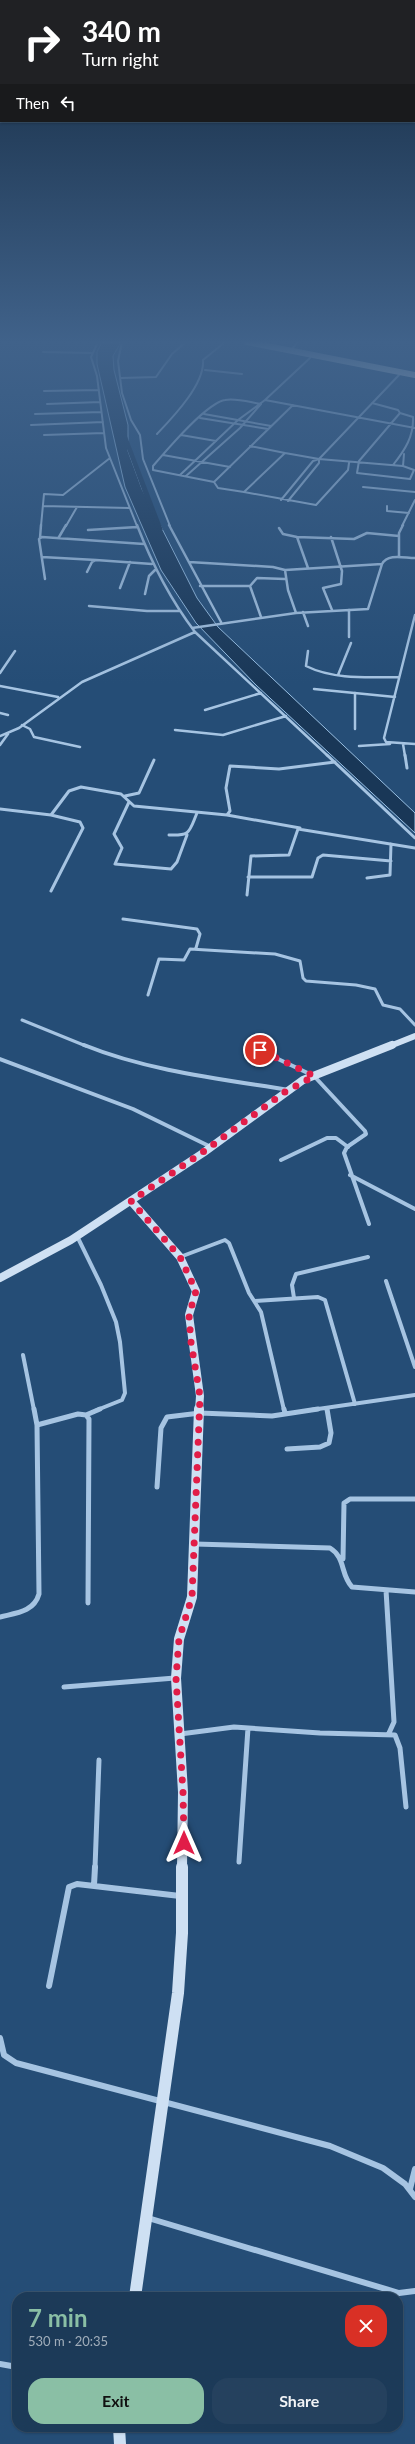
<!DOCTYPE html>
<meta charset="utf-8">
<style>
body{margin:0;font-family:Lato,sans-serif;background:#25415e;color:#f1f3f6;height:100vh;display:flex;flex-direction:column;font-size:15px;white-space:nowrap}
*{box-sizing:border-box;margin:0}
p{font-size:13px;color:#a0adba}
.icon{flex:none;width:22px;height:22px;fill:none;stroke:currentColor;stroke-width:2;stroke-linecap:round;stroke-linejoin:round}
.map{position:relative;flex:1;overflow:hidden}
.drawer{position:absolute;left:12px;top:2292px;width:391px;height:140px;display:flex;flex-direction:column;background:#1c3a58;border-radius:16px;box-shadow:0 1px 3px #0004,0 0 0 1px #3a546e}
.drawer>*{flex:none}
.guide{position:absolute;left:0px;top:0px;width:415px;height:122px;box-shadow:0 1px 3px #0004,0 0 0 1px #3a546e;background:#202124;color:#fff;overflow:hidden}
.pin{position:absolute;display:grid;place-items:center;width:34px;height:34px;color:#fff;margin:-17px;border:2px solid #fff;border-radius:50%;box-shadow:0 1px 4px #0007}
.me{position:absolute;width:44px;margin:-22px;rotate:0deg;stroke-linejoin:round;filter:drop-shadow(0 0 3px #0008)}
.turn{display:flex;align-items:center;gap:14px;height:84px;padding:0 16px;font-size:18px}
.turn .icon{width:52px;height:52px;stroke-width:2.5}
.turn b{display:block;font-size:28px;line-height:34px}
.then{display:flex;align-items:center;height:38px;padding:0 16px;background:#0003;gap:8px;font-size:15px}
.round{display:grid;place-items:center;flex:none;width:42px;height:42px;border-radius:16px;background:#25415e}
.head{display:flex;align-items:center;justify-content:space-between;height:68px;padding:0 16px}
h1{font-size:24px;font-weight:700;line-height:30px;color:#8abfa5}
.cta{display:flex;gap:8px;margin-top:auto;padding:8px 16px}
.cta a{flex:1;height:46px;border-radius:16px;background:#8abfa5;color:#111;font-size:16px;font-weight:700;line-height:46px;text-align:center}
.cta a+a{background:#25415e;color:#f1f3f6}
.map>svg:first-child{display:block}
</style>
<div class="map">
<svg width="415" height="2444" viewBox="0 0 415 2444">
<rect width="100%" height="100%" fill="#254d76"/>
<!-- water -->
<path fill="#193757" stroke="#9ac0e3" d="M102 342H121L113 356 114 370 128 425V451L142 489 197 598 218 627 415 813V833L256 685 196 623 161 570 125 487 97 364V352Z"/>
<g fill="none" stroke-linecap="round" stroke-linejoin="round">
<!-- canal -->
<path fill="#193757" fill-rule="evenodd" d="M120 430 125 431 163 530 156 528Z"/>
<!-- street-far5 -->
<path stroke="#a6c4e2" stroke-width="2" d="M98 342 91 357 97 376 106 448 137 526
M122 342 118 361 122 393 131 420 140 435 143 459 170 526
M291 350 298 342
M43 352 92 353
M205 370 242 374
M121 378 156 377 172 354 186 342
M44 391 99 390
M265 400 415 428
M372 403 398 410 400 413 413 417C414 436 405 450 393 465
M47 404 100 402
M261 404C249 402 236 398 225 400 206 403 166 451 153 466V470L214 482 218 488 244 492 285 453 319 459 399 375
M400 413 359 461 357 473 410 479 414 470 403 466 404 454
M35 414 101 412
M204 414 271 426
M200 418 268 429
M31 425 103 422
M157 434C173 417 205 384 203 360L225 342
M44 435 104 433
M181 435 216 441
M250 446 285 453
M163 455 230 467
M180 475 238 420 265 400 310 358
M186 476 240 428 261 404
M214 482 293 405
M363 487 415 492
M244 492 316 505 348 470 349 463
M281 500 313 461 319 459 403 466
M288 501 319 463V459
M43 506 129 508
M387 506V511L409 513
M41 526 44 494 63 495 110 458
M66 526 77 507
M402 526 415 500"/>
<!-- street-far4 -->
<path stroke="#a6c4e2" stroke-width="2.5" d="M137 525C152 564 170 599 195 632L328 756
M169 525 221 622
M279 528 283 534 297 537
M88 530 137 527
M59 537 66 525
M331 537 342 571 341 584 323 588 332 610
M40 538 41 525
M42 557 96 560
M399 557V533L403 525
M189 562 273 567 285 570
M308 568 297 537 354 539 367 533 399 536
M87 572 92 562 96 560 152 564
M45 579 39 539 42 537 144 544
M200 586H250L257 578 285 579
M250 586 261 617
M120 588 130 562
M145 594 149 576 155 570
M89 606 147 611H179
M349 610V637
M303 612 308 626
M296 613 288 590 285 570 382 564C388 553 404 558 415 558
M415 615 384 738 386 742 415 744
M192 628 296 613 368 609 382 564
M308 651 306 666C334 680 369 677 399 677
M0 673 15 651
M338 675 351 643
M0 686 58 697
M314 689 395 697
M355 693V729
M205 710 261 693
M0 713 8 715
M22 725 30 729 34 737 80 747
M175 730 223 735 286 716
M0 736 19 728 82 682 195 632
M403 744 405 756
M0 745 8 734
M359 746 390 744"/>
<!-- street-far3 -->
<path stroke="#a6c4e2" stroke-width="3" d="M327 755 415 838
M405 755 407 768
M125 796 139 793 154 760
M129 802 114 834 122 848 115 864 171 869 177 862 187 835
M0 809 51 815 69 791 81 787 121 794 134 806 227 815 230 811 226 788 230 766 279 769 335 762
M51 815 80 822 83 828 51 891
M227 815 300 828
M169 835C191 836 189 832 197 813
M248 877H312L318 858 323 855 391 861
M367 878 390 875 391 844
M247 895 251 856 289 855 298 829 415 848
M123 919 197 929 200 934 196 948
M148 995 159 959 184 960 190 949 275 954 300 961 303 978 306 981 356 985 375 989 383 1005 400 1009 415 1025
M22 1020 86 1046"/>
<!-- street-far2 -->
<path stroke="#a6c4e2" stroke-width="4" d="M84 1045C148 1071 221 1079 289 1090
M259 1050 314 1076 365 1131 366 1134 347 1147 344 1153 369 1224
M0 1059 133 1109 211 1147
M281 1160 327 1138H336L348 1147
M350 1175 415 1209
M77 1236 101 1285 116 1322 120 1342 125 1393 122 1400 97 1410
M180 1257 225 1240 229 1243 249 1293 261 1312 284 1410
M386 1281 415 1367
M294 1298 292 1285 296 1274 368 1257
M255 1301 318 1297 325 1300 355 1404
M23 1355 34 1410
M327 1408V1410
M311 1410 415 1395"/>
<!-- street-far1 -->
<path stroke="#a6c4e2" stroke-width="5" d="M284 1409 285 1413
M86 1415 100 1409
M37 1425 78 1414 86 1415 89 1419 88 1603
M287 1449 320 1447 329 1443 331 1433 327 1409
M157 1487 161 1428 167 1417 200 1413 272 1416 318 1409
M195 1544 330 1548C346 1558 340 1574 352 1587L415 1592
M343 1559 344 1503 350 1499H415
M386 1590 394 1722 389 1733
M0 1617C16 1613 34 1612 39 1594L37 1425 34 1409
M64 1687 175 1678
M180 1734 234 1727 320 1733 395 1735 400 1748 406 1807
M239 1862 248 1728
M95 1868 99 1760"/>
<!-- street -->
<path stroke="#a6c4e2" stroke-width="6" d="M94 1885 95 1867
M49 1986 69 1887 77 1884 180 1896
M0 2038 4 2055 16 2063 330 2146 383 2168 405 2184 415 2197
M410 2189 415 2169
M148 2218 399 2293 415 2291
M0 2364 17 2367"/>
<!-- secondary-far3 -->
<path stroke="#cee0f3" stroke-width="6" d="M390 1046 415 1036"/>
<!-- secondary-far2 -->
<path stroke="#cee0f3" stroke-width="8" d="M131 1201 180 1257 196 1291 189 1315 200 1396 199 1410
M0 1278 71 1240 203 1153 303 1080 392 1045"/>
<!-- secondary-far1 -->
<path stroke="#cee0f3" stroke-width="10" d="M182 1868 183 1792 176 1678 179 1639 192 1597 199 1409"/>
<!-- secondary -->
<path stroke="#cee0f3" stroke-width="12" d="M135 2297 178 1993 182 1933V1867
M119 2427 120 2444"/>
<!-- highway -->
<path stroke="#fff" stroke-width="6" d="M247 342 415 375"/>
</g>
<!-- sky -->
<linearGradient id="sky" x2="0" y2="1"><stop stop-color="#142a41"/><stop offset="0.5" stop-color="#40628a"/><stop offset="1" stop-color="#40628a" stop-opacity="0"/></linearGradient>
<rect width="415" height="684" fill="url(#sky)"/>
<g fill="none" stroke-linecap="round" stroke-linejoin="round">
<!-- route -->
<path stroke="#e11d48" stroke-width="7" stroke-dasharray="0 12.6" d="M184 1843 183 1792 176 1678 179 1639 192 1597 200 1396 191 1342 189 1315 196 1291 180 1257 131 1201 203 1152 285 1092 314 1076 260 1050"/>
</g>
</svg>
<div class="pin" style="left:260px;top:1050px;background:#d93025"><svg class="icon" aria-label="arrive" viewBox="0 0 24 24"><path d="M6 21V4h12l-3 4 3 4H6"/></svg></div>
<svg class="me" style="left:184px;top:1843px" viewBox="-20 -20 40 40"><path d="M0-17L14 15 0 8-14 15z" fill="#e11d48" stroke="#fff" stroke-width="4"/></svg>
<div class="guide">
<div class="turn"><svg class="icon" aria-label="right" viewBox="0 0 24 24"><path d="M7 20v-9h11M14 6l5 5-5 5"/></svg><div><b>340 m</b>Turn right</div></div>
<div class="then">Then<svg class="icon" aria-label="left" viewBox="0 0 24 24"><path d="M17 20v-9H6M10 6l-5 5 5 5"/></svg></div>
</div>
<section class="drawer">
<div class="head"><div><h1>7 min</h1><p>530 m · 20:35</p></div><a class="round" style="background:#d93025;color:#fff"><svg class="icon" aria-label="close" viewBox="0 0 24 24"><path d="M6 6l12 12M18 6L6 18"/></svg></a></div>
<div class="cta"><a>Exit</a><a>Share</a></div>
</section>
</div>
